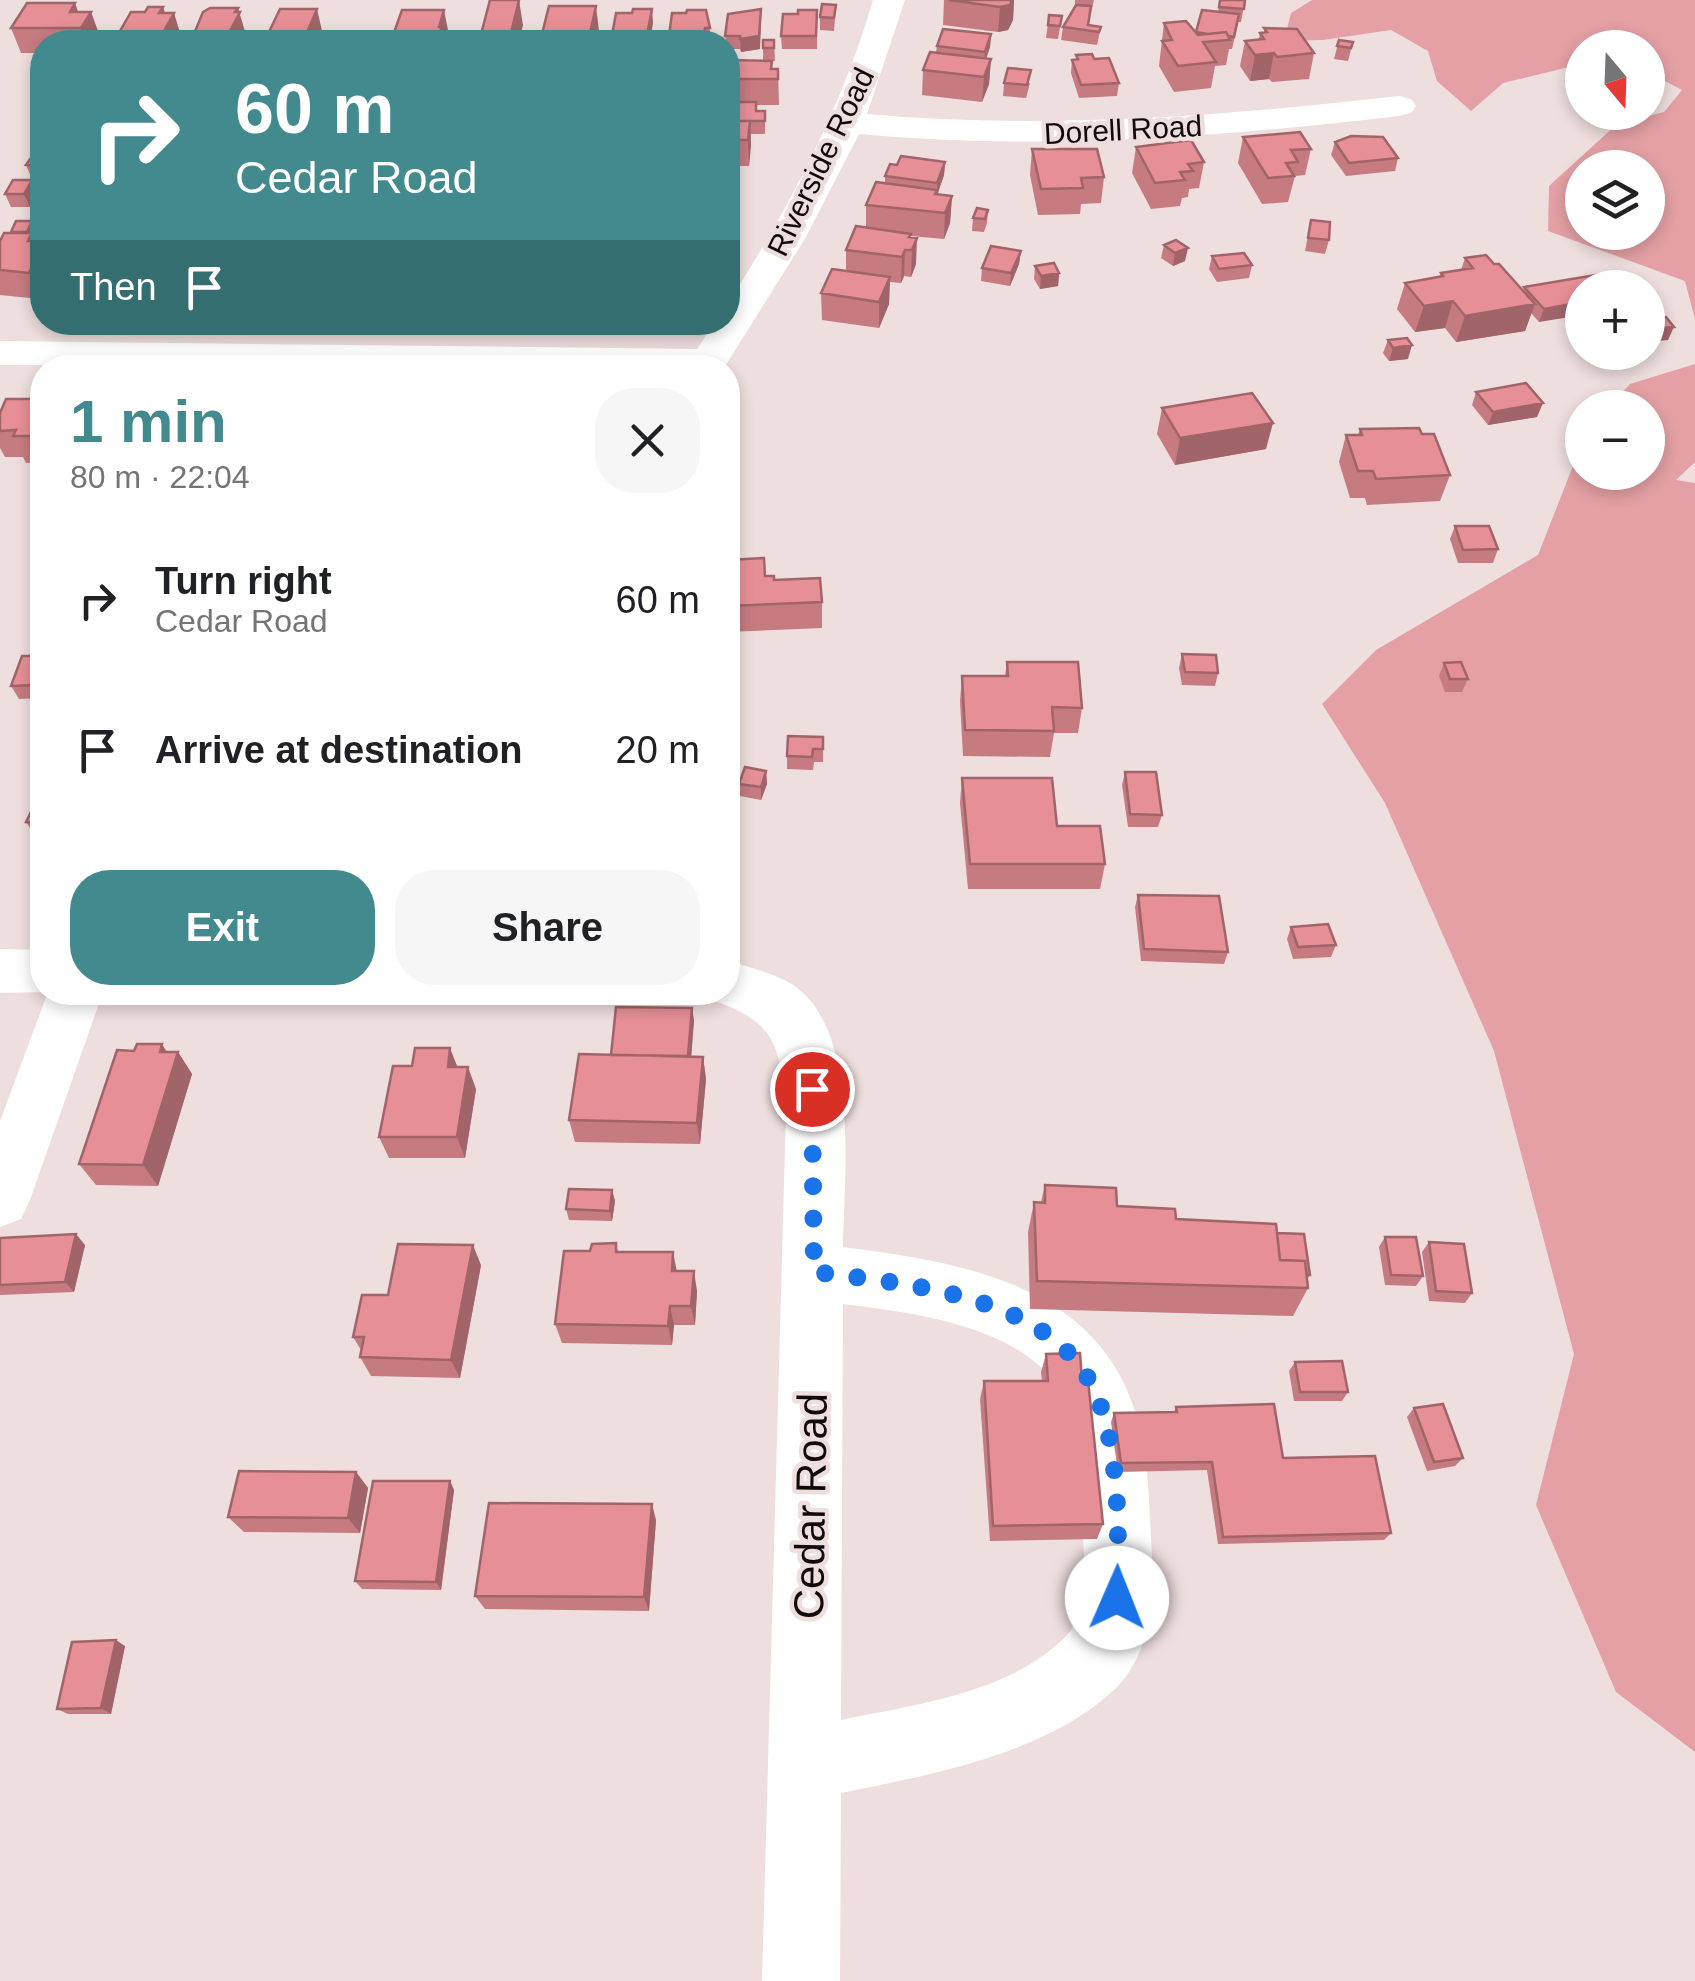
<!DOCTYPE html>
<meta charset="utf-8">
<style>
body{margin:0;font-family:Helvetica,sans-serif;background:#f6f6f6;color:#202124;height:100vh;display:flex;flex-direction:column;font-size:38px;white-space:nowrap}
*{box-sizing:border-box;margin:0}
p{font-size:32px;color:#757577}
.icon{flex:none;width:55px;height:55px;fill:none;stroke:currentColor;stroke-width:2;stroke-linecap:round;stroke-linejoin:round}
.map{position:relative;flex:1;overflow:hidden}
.side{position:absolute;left:30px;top:355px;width:710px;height:650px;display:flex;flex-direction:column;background:#fff;border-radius:40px;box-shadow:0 5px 15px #0003}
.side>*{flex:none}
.banner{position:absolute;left:30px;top:30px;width:710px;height:305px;border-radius:40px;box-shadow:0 5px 15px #0003;background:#428a8e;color:#fff;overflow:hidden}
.needle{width:65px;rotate:161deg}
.buttons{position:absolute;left:1565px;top:30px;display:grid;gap:20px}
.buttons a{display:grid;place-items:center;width:100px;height:100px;border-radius:50%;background:#fff;box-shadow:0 5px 15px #0003;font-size:50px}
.pin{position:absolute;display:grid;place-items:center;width:85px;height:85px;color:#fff;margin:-42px;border:5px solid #fff;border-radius:50%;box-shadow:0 2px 10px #0007}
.me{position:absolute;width:110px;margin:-55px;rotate:1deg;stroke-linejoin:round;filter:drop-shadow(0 0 8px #0008)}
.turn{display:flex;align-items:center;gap:35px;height:210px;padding:0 40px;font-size:45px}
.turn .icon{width:130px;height:130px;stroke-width:2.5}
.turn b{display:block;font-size:70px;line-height:85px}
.then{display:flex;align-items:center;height:95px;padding:0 40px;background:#0003;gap:20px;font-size:38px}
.round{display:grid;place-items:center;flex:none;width:105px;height:105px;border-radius:40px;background:#f6f6f6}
.head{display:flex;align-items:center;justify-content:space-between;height:170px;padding:0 40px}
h1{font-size:60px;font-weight:700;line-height:75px;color:#428a8e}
.button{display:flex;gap:20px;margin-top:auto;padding:20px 40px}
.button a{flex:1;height:115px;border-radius:40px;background:#428a8e;color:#fff;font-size:40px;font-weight:700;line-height:115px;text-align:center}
.button a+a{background:#f6f6f6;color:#202124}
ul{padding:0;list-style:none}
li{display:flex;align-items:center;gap:30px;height:150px;padding:0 40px}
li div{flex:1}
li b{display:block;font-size:38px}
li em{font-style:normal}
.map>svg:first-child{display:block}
</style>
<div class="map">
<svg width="1695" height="1981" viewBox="0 0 1695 1981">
<rect width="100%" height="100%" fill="#eedede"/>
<!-- green -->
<path fill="#e4a0a4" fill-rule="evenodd" d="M1312 0H1695V319L1685 281 1548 231 1549 186 1617 124 1664 112 1682 90 1648 72V48H1582V68L1569 67 1503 83 1471 111 1437 81 1428 51 1391 30 1323 40 1284 41 1291 13ZM1582 168H1648V232H1582Z
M1695 364V462L1676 480 1695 483V1752L1616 1692 1536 1505 1574 1354 1494 1051 1385 803 1322 704 1376 650 1538 555 1582 443V472H1648V408L1609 407 1630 384Z"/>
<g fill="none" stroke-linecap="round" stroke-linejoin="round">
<!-- minor -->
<path fill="#fff" fill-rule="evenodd" d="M873 0H905L867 114C1045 130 1222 116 1399 96L1411 99 1416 106 1411 113 1399 116C1219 137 1040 151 859 134L806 237 724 368 0 365V341L697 349 715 322H728V303C790 207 841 109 873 0Z
M0 949 42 950V992H47L0 993Z
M728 961C749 967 774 973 793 985 861 1030 844 1176 843 1247 963 1262 1100 1285 1137 1418 1148 1457 1149 1498 1151 1538 1154 1589 1155 1650 1115 1689 1047 1754 929 1775 841 1793L840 1981H762L786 1111C779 1043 777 1022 709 999L705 992H728ZM843 1304C916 1313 1037 1327 1069 1407 1084 1446 1082 1493 1083 1535 1084 1568 1092 1611 1066 1636 1009 1694 917 1704 841 1720Z
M48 992H103L30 1200 21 1219 0 1227V1121Z"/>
</g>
<!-- wall -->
<path fill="#c67b81" d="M944 0H1014L1013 20 1008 30 998 32 943 25Z
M1075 0H1094L1088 25 1101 27 1097 45 1061 40 1063 27 1075 7Z
M1220 0H1245L1241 22H1238L1232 49H1229L1226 65 1215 66 1211 88 1174 92 1159 66 1164 23 1196 33 1218 12Z
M836 5 834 31 820 30V17Z
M163 7 165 13 182 39 180 42H118L116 38 145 12Z
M761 9 760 49 741 52 740 49H728L725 36Z
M817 10V49H782L781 36 798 14Z
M78 12H91L100 37 97 42H42V53H21L11 28Z
M632 13 653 22 650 42H613L612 35Z
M1049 15 1062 16 1058 39 1046 38Z
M710 28V40L706 41V42H670L669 36Z
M1264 28 1314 53 1309 79 1272 82 1269 79 1250 81 1240 66 1245 41 1259 39 1260 33H1264Z
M599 31 596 42H542L541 38Z
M991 34 990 47 986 58 991 59 989 84 982 102 922 95 923 70 936 52 937 46Z
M763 40H774L775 61H770L772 69H778L779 105H756V111H765V134H751L749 166H728V60L763 61Z
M1339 40 1353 42 1348 61 1334 59Z
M1076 55 1094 59 1119 83 1117 96 1079 98 1071 73 1072 60H1076Z
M1004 83H1030L1026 98 1003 96Z
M1243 137 1311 149 1305 175 1295 176 1288 202 1262 204 1238 163Z
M1335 142 1398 158 1395 171 1346 176 1331 155Z
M1136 147 1204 162 1199 188 1189 189 1188 197 1182 198 1180 206 1151 209 1132 173Z
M1032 149 1104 177 1101 203 1081 204 1080 214 1038 215 1030 175Z
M42 160V179H32L26 165Z
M945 162 944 175 937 194 952 196 950 223 944 239 911 236 916 264 911 277 904 276 901 283 890 282 889 304 879 328 822 320 821 293 846 271V250L866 228V205L885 184V176L897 165Z
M37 193 30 207H11L5 194Z
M988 210 987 223 984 232 972 231 973 218Z
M1311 220 1329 240 1325 254 1305 251Z
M32 221 38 234 35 240 40 299 0 295V241Z
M1164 245 1185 261 1173 266 1161 258Z
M1021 251 1019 264 1010 286 981 281 982 268Z
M1212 256 1252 265 1249 278 1217 282 1209 269Z
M1465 258 1494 264 1523 291 1524 287 1601 274 1539 322 1531 313 1525 331 1456 342 1445 328 1415 332 1397 309 1405 283 1440 276 1441 273 1461 270Z
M1035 266 1059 273 1058 286 1040 289 1034 279Z
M1388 340 1408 359 1389 361 1383 353Z
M1476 392 1537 417 1488 425 1472 405Z
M42 399V462L26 463 23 457H5L0 448V413Z
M1162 408 1266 449 1175 465 1157 434Z
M1360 429 1422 434 1450 475 1440 501 1367 505 1365 498H1350L1339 462 1346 435H1358Z
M1455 526 1498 549 1493 563H1458L1450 539Z
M728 560 822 602V628L728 632Z
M1182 654 1218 673 1215 686 1182 685 1179 668Z
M42 656V698L19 699 11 686Z
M1007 662 1082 708 1078 733H1054L1050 757 963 756 960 701 962 676H1005Z
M1444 663 1468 679 1462 692H1445L1439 676Z
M823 737V762H814L813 770 787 769V756Z
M766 771 767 784 761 800 740 796 739 784Z
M1125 772 1162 815 1158 827H1128L1122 785Z
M962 778 1057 826 1105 864 1100 889H968L960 803Z
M42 793V835L34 834 26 822Z
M1138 895 1228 952 1224 964 1141 961 1135 907Z
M1291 927 1336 945 1331 957 1293 959 1287 939Z
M694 1020 691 1056 703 1057 706 1079 700 1144 575 1142 569 1120 611 1055Z
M166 1052H178L192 1074 158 1186 96 1185 79 1164Z
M476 1089 465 1158H389L379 1137Z
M1045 1185 1117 1206 1176 1219 1277 1233 1310 1275 1307 1279 1308 1288 1293 1316 1030 1309 1028 1232 1034 1202H1041Z
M612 1190 615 1201 612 1221 569 1220 566 1209Z
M1385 1237 1423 1276 1416 1286 1385 1285 1379 1247Z
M0 1238 85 1245 74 1292 0 1295Z
M1429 1242 1472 1293 1465 1303 1429 1301 1422 1252Z
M616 1243 618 1252 677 1271 697 1291 695 1325H674L672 1345 562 1343 555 1324 590 1251Z
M481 1265 460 1378 371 1376 360 1357 361 1350 353 1337 388 1295Z
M1046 1354 1103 1524 1097 1539 990 1541 980 1399 984 1381H1042L1041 1372Z
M1295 1362 1348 1392 1342 1401H1294L1289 1371Z
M1176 1407 1283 1458 1391 1533 1384 1540 1218 1544 1207 1470 1118 1472 1111 1422 1114 1413 1174 1412Z
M1414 1408 1463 1458 1455 1466 1427 1471 1407 1417Z
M356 1472 368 1488 360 1533 244 1532 228 1517Z
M450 1481 454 1490 441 1590 362 1589 355 1581Z
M656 1520 649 1611 485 1609 475 1596Z
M125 1646 111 1714H68L57 1709Z"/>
<!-- shaded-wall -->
<path fill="#a16469" d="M519 0 523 25 519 42H511L510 37Z
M1012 0H1014L1013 20 1008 30 998 32 1000 7Z
M75 3 83 25 91 12 100 37 97 42H86L81 28 70 12Z
M596 6 599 31 596 42H589V38Z
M163 7 168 23 174 13 182 39 180 42H162L159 13Z
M238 8 247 38 244 42H224Z
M317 9 323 35 320 42H308L306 35Z
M652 9 653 22 650 42H648L647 35Z
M761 9 760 49 741 52 740 39Z
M444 10 449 35 447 42H431L439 27Z
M991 34 990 47 984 65 985 52Z
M1274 53 1269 79 1250 81 1255 55Z
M991 59 989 84 982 102 984 77Z
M750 121 751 146 749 166 748 140Z
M945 162 944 175 937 196V183Z
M32 180 37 193 30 207 24 194Z
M952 196 950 223 944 239 945 213Z
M32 221 38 234 35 240 40 250 42 244V295L40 299 29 273 27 232Z
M917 238 916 264 911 277 912 250Z
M1188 248 1185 261 1173 266 1175 253Z
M905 250 904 276 901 283 902 257Z
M1021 251 1019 264 1010 286 1011 273Z
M1059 273 1058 286 1040 289 1041 276Z
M890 277 889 304 879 328V302Z
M1453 301 1445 328 1415 332 1424 306Z
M1582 302V315L1539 322 1544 309Z
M1535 304 1525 331 1456 342 1465 316Z
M1674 327 1668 340 1648 342 1652 329Z
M1412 345 1408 359 1389 361 1393 348Z
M1543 403 1537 417 1488 425 1493 412Z
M1273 423 1266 449 1175 465 1180 438Z
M42 669V695L37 685Z
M766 771 767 784 761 800V787Z
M692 1008 694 1020 690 1074 688 1062Z
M162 1044 174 1064 178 1052 192 1074 158 1186 143 1165Z
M450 1048 459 1071 448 1067Z
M703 1057 706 1079 700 1144 697 1123Z
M468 1067 476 1089 465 1158 457 1137Z
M612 1190 615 1201 612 1221 610 1211Z
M76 1234 85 1245 74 1292 65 1282Z
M473 1245 481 1265 460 1378 451 1360Z
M673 1252 677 1272 672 1271Z
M694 1271 697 1291 695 1325 691 1306Z
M670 1306 674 1325 672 1345 668 1326Z
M356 1472 368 1488 360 1533 348 1518Z
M450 1481 454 1490 441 1590 436 1582Z
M652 1504 656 1520 649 1611 644 1597Z
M116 1640 125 1646 111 1714 101 1708Z"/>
<!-- building -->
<path fill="#e68f96" stroke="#a16469" stroke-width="2.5" d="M490 0H519L510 37H518L517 42H473L474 38H480Z
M949 0H1012L1010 5 1000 7Z
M1220 0H1245L1244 9 1219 7Z
M27 3H75L70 12H91L81 28H11Z
M822 4 836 5 834 18 820 17Z
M1076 5 1091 6 1088 25 1101 27 1099 32 1063 27Z
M549 6H596L589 38H541Z
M148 7H163L159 13H174L160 38H116L131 12H145Z
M210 8H238L235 12H240L224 42 191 41 203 12Z
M280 9H317L306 35H314L310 42H258L263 32H269Z
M633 9H652L647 35H612L616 13H632Z
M761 9 759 36 740 39V36H725L728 14Z
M402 10H444L439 27H442L435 42 391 41Z
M687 10H706L710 28H705L704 35 669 36 672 13H686Z
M798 10H817L816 36H781L783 14H798Z
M1202 10 1239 14 1234 37 1228 36 1226 32 1208 34 1196 32Z
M1049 15 1062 16 1060 26 1048 25Z
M1186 21 1198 35 1226 32 1230 40 1203 42 1216 62 1178 66 1162 41 1172 40 1164 23Z
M1264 28 1297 29 1314 53 1277 57 1274 53 1255 55 1245 41 1264 39 1260 33 1267 32Z
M943 29 991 34 985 52 937 46Z
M763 40H774V48H763Z
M1339 40 1353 42 1351 48 1337 46Z
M930 52 991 59 984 77 923 70Z
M1092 54 1094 59 1109 58 1119 83 1081 85 1072 60 1078 59 1076 55Z
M728 60 772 61 771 69H778V79H728Z
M1008 68 1031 70 1027 85 1004 83Z
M728 102H756V111H765V121H728Z
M728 121H750L748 140H728Z
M1300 132 1311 149 1291 150 1298 162 1286 163 1294 176 1268 178 1243 137Z
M1351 136 1383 137 1398 158 1349 163 1335 142Z
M1191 140 1204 162 1188 164 1193 171 1180 172 1185 180 1155 183 1136 147Z
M1032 149H1097L1104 177 1081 178 1083 188 1041 189Z
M901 156 945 162 937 183 885 176 890 164 897 165Z
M30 159 42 160V163L41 166 26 165Z
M13 180H32L24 194H5Z
M876 182 937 190 935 194 952 196 945 213 866 205Z
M977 208 988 210 985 219 973 218Z
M1311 220 1330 222 1329 240 1308 238Z
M16 221H32L27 232H11Z
M856 226 911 234 909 237 917 238 912 250H905L902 257 846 250Z
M4 233H32L28 241H42V244L29 273 0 270V241Z
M1176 240 1188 248 1175 253 1164 245Z
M991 246 1021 251 1011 273 982 268Z
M1244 253 1252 265 1219 269 1212 256Z
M1486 255 1494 264H1499L1535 304 1465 316 1453 301 1424 306 1405 283 1443 276 1441 273 1473 268 1465 258Z
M1054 263 1059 273 1041 276 1035 266Z
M832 269 890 277 879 302 821 293Z
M1601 274 1614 288H1582V302L1544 309 1524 287Z
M1666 317 1674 327 1652 329 1648 324V320Z
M1407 338 1412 345 1393 348 1388 340Z
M1526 383 1543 403 1493 412 1476 392Z
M1252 393 1273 423 1180 438 1162 408Z
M6 399H42V436H13L16 430 0 431V413Z
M1419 428 1422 434H1434L1450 475 1376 479 1373 471H1358L1346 435H1362L1360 429Z
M1455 526H1489L1498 549 1463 550Z
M764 558 765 576H774V580L820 578 822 602 728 606V560Z
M1182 654 1216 655 1218 673 1185 672Z
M22 656H42V669L37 685 11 686Z
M1007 662H1078L1082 708 1052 707 1054 731 965 730 962 676H1008Z
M1461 662 1468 679H1450L1444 663Z
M788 736 823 737V749H813L812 757 787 756Z
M745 767 766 771 761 787 739 784Z
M1125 772H1156L1162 815 1130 814Z
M962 778H1052L1057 826H1100L1105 864H970Z
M40 793H42V823L26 822Z
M1138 895 1219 896 1228 952 1144 949Z
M1328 924 1336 945 1298 947 1291 927Z
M616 1007 692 1008 688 1056 611 1055Z
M137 1044H162L160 1052H178L143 1165 79 1164 117 1050 134 1051Z
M415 1048H450L448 1067H468L457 1137H379L393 1066H412Z
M579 1054 703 1057 697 1123 569 1120Z
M1045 1185 1116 1188 1117 1206 1175 1209 1176 1219 1276 1224 1280 1260 1305 1261 1308 1288 1037 1281 1034 1202 1045 1203Z
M569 1189 612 1190 610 1211 566 1209Z
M1277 1233 1304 1234 1310 1275H1307L1305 1261 1280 1260Z
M76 1234 65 1282 0 1285V1238Z
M1385 1237H1416L1423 1276 1391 1275Z
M1429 1242 1464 1244 1472 1293 1436 1291Z
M616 1243V1252H673L672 1271H694L691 1306H670L668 1326 555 1324 564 1251H590L592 1244Z
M398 1244 473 1245 451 1360 360 1357 364 1337H353L362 1295H388Z
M1080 1353 1082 1381 1088 1380 1103 1524 993 1526 984 1381H1048L1046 1354Z
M1342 1361 1348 1392H1300L1295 1362Z
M1274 1404 1283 1458 1375 1456 1391 1533 1223 1537 1212 1462 1121 1463 1114 1413 1177 1412 1176 1407Z
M1443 1404 1463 1458 1434 1462 1414 1408Z
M239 1471 356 1472 348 1518 228 1517Z
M373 1481H450L436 1582 355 1581Z
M489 1503 652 1504 644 1597 475 1596Z
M116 1640 101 1708 57 1709 72 1642Z"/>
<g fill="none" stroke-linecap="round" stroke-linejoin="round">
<!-- route -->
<path stroke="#1a73e8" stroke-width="18" stroke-dasharray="0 32.4" d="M812 1089 814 1272C902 1283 1040 1294 1089 1380 1121 1436 1119 1534 1117 1598"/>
</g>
<g text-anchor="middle" stroke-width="9" stroke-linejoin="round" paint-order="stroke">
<!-- far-street labels -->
<g font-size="30" fill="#100b0b" stroke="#eedede">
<text transform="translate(1123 130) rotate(-3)" y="10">Dorell Road</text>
<text transform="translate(821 162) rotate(-64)" y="10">Riverside Road</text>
</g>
<!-- near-street labels -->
<g font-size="42" fill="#100b0b" stroke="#eedede">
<text transform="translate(810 1506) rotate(-89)" y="15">Cedar Road</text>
</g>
</g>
</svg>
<div class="buttons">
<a><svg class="needle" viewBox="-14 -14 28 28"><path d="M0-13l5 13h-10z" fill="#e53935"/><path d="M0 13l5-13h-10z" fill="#757577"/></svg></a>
<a><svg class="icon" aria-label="layers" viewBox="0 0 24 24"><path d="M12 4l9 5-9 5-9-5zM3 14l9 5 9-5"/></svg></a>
<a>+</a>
<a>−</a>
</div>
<div class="pin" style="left:812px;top:1089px;background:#d93025"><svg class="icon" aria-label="arrive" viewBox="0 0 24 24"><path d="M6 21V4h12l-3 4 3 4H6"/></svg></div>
<svg class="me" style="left:1117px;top:1598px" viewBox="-20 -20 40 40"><circle r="19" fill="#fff"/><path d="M0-13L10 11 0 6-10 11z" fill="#1a73e8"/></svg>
<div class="banner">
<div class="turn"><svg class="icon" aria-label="right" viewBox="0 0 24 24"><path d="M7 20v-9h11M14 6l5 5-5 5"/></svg><div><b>60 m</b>Cedar Road</div></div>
<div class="then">Then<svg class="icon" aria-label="arrive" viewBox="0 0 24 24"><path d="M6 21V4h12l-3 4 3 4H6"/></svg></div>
</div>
<section class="side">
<div class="head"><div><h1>1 min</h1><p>80 m · 22:04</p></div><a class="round"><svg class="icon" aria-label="close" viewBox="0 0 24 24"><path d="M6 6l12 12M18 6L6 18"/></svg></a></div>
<ul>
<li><svg class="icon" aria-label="right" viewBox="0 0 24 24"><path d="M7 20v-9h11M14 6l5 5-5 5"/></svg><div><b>Turn right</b><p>Cedar Road</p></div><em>60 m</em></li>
<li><svg class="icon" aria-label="arrive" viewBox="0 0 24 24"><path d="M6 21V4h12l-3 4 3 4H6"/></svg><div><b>Arrive at destination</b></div><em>20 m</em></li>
</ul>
<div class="button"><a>Exit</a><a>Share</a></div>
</section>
</div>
